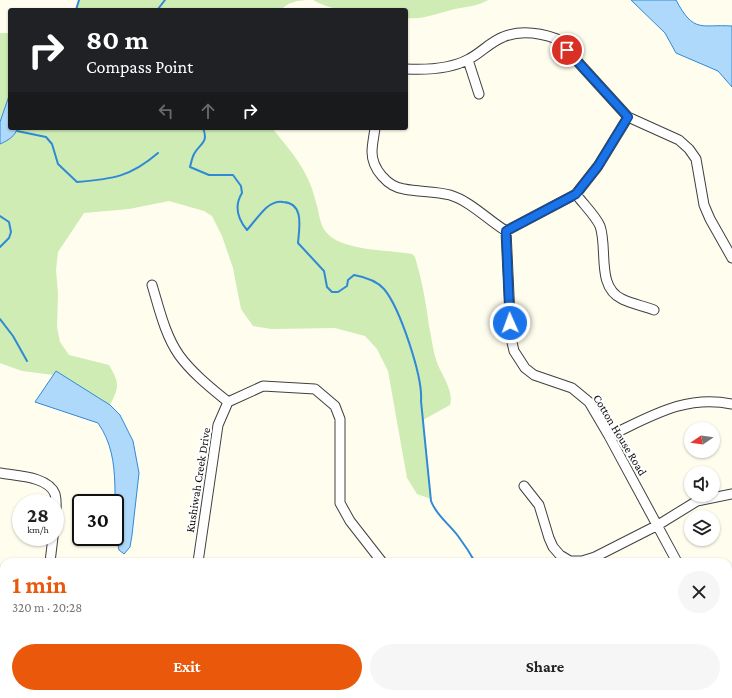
<!DOCTYPE html>
<meta charset="utf-8">
<style>
body{margin:0;font-family:"Crimson Pro",serif;background:#f6f6f6;color:#222;height:100vh;display:flex;flex-direction:column;font-size:15px;white-space:nowrap}
*{box-sizing:border-box;margin:0}
p{font-size:13px;color:#767676}
.icon{flex:none;width:22px;height:22px;fill:none;stroke:currentColor;stroke-width:2;stroke-linecap:round;stroke-linejoin:round}
.map{position:relative;flex:1;overflow:hidden}
.side{position:absolute;left:0px;top:558px;width:732px;height:140px;display:flex;flex-direction:column;background:#fff;border-radius:12px 12px 0 0;box-shadow:0 1px 3px #0004}
.side>*{flex:none}
.hud{position:absolute;left:8px;top:8px;width:400px;height:122px;border-radius:4px;box-shadow:0 1px 3px #0004;background:#202124;color:#fff;overflow:hidden}
.needle{width:26px;rotate:257deg}
.buttons{position:absolute;left:684px;top:422px;display:grid;gap:8px}
.buttons a{display:grid;place-items:center;width:36px;height:36px;border-radius:50%;background:#fff;box-shadow:0 1px 3px #0004;font-size:20px}
.speed{position:absolute;left:12px;top:494px;display:flex;gap:8px;font-size:20px;font-weight:700;text-align:center}
.speed>*{display:grid;place-content:center;width:52px;height:52px;border-radius:50%;background:#fff;box-shadow:0 1px 3px #0004;line-height:1}
.speed small{font-size:10px;font-weight:400}
.speed .limit{border:2px solid #111;border-radius:6px;background:#fff;color:#111}
.pin{position:absolute;display:grid;place-items:center;width:34px;height:34px;color:#fff;margin:-17px;border:2px solid #fff;border-radius:50%;box-shadow:0 1px 4px #0007}
.me{position:absolute;width:44px;margin:-22px;rotate:358deg;stroke-linejoin:round;filter:drop-shadow(0 0 3px #0008)}
.turn{display:flex;align-items:center;gap:14px;height:84px;padding:0 12px;font-size:18px}
.turn .icon{width:52px;height:52px;stroke-width:2.5}
.turn b{display:block;font-size:28px;line-height:34px}
.lanes{display:flex;align-items:center;height:38px;padding:0 12px;background:#0003;justify-content:center;gap:20px;direction:ltr}
.lanes .off{opacity:.35}
.round{display:grid;place-items:center;flex:none;width:42px;height:42px;border-radius:21px;background:#f6f6f6}
.summary{display:flex;align-items:center;justify-content:space-between;height:68px;padding:0 12px}
h1{font-size:24px;font-weight:700;line-height:30px;color:#ea580c}
.button{display:flex;gap:8px;margin-top:auto;padding:8px 12px}
.button a{flex:1;height:46px;border-radius:24px;background:#ea580c;color:#fff;font-size:16px;font-weight:700;line-height:46px;text-align:center}
.button a+a{background:#f6f6f6;color:#222}
.map>svg:first-child{display:block}
</style>
<div class="map">
<svg width="732" height="698" viewBox="0 0 732 698">
<rect width="100%" height="100%" fill="#fffded"/>
<!-- green -->
<path fill="#ceecb4" d="M79 0H306C296 1 288 2 281 10H76Z
M313 0H488C478 6 466 7 455 9 438 13 423 20 406 18V10C376 10 339 16 313 0Z
M0 33H10V93L0 122Z
M17 128H272C294 155 309 171 317 206 320 217 320 228 330 236 348 251 389 250 412 254L415 257C422 280 426 303 429 326 432 339 433 353 438 365 443 377 454 392 450 405L423 420 431 499 417 494 407 478 388 371 377 349 365 336 335 328 272 329 253 326 241 309 233 268 222 236 212 216 204 211 169 201 129 209 84 213 58 252 56 270 58 294 57 327 60 342 69 355 109 365C119 382 120 386 110 405L56 372 54 375 22 371 0 363V144L13 136Z"/>
<!-- water -->
<path fill="#aed9fb" stroke="#3089d7" d="M631 0H676C694 34 701 24 732 26V87L718 71 676 53 665 33Z
M10 93V128H17C16 136 7 141 0 144V122Z
M56 371 110 405 120 415 133 441 139 473 132 535 130 547 124 554 119 550C109 508 125 461 98 423L35 402Z"/>
<g fill="none" stroke-linecap="round" stroke-linejoin="round">
<!-- stream -->
<path stroke="#3089d7" stroke-width="2" d="M76 10 79 0
M151 10 158 9 165 0
M203 128C209 143 200 143 194 154 192 158 191 163 190 167L209 175H233L241 186 242 193C234 206 237 218 247 230 253 223 259 215 266 208 270 204 277 201 283 202 305 203 299 229 298 243L324 271 327 287 332 292H338L347 286 348 280 354 275C365 277 376 280 384 289 400 308 423 377 421 401L431 501C436 515 449 524 458 536 464 544 470 553 475 562
M17 131 46 137 52 144 58 164 77 182C113 179 130 177 158 153
M0 216 9 222 11 232 9 238 0 247
M0 319 13 336 27 361"/>
<!-- street casing -->
<g stroke="#404040" stroke-width="11">
<path id="street" d="M468 60 479 94
M406 69C426 70 451 69 469 59 481 53 490 42 503 37 520 30 540 33 557 39L628 117 679 140 689 149 696 159 704 205 710 219 732 258
M375 128C374 136 372 145 372 152 372 169 388 187 404 189 419 192 435 191 450 195 470 201 488 220 506 231L576 194 598 166 628 117
M576 194C583 204 595 215 600 226 608 249 596 287 622 299 632 304 644 306 654 310
M506 231 511 338 514 351 525 368 534 375 572 388 589 402 609 436 677 562
M152 285C159 308 165 335 179 355 192 373 211 388 228 402
M609 436C650 417 685 394 732 404
M0 473C16 476 48 476 55 494 57 501 56 512 55 519
M524 486 539 505 549 538 553 547 560 555 570 561H582L595 557 658 525 697 501 732 494
M50 562 53 537
M198 562 218 425 228 402 263 386 315 389 335 406 340 419V503L350 521 382 562
M728 596 732 595
M728 657 732 664
M37 698V694
M175 698 176 694
M468 698 469 694"/>
</g>
<!-- street -->
<use href="#street" stroke="#fff" stroke-width="9"/>
</g>
<g fill="none" stroke-linecap="round" stroke-linejoin="round">
<!-- route casing -->
<g stroke="#114b97" stroke-width="10">
<path id="route" d="M510 323 506 231 576 194 598 166 628 117 567 50"/>
</g>
<!-- route -->
<use href="#route" stroke="#1a73e8" stroke-width="7"/>
</g>
<g text-anchor="middle" stroke-width="4" stroke-linejoin="round" paint-order="stroke">
<!-- street labels -->
<g font-size="12" fill="#0d0d0d" stroke="#fff">
<text transform="translate(620 435) rotate(59)" y="4">Cotton House Road</text>
<text transform="translate(198 480) rotate(-81)" y="4">Kushiwah Creek Drive</text>
</g>
</g>
</svg>
<div class="buttons">
<a><svg class="needle" viewBox="-14 -14 28 28"><path d="M0-13l5 13h-10z" fill="#e53935"/><path d="M0 13l5-13h-10z" fill="#767676"/></svg></a>
<a><svg class="icon" aria-label="sound" viewBox="0 0 24 24"><path d="M4 9h4l5-4v14l-5-4H4zM17 9q2 3 0 6"/></svg></a>
<a><svg class="icon" aria-label="layers" viewBox="0 0 24 24"><path d="M12 4l9 5-9 5-9-5zM3 14l9 5 9-5"/></svg></a>
</div>
<div class="speed"><div>28<small>km/h</small></div><div class="limit">30</div></div>
<div class="pin" style="left:567px;top:50px;background:#d93025"><svg class="icon" aria-label="arrive" viewBox="0 0 24 24"><path d="M6 21V4h12l-3 4 3 4H6"/></svg></div>
<svg class="me" style="left:510px;top:323px" viewBox="-20 -20 40 40"><circle r="17" fill="#1a73e8" stroke="#fff" stroke-width="3"/><path d="M0-11L8 9 0 5-8 9z" fill="#fff"/></svg>
<div class="hud">
<div class="turn"><svg class="icon" aria-label="right" viewBox="0 0 24 24"><path d="M7 20v-9h11M14 6l5 5-5 5"/></svg><div><b>80 m</b>Compass Point</div></div>
<div class="lanes"><svg class="icon off" aria-label="left" viewBox="0 0 24 24"><path d="M17 20v-9H6M10 6l-5 5 5 5"/></svg><svg class="icon off" aria-label="ahead" viewBox="0 0 24 24"><path d="M12 20V5M6 11l6-6 6 6"/></svg><svg class="icon" aria-label="right" viewBox="0 0 24 24"><path d="M7 20v-9h11M14 6l5 5-5 5"/></svg></div>
</div>
<section class="side">
<div class="summary"><div><h1>1 min</h1><p>320 m · 20:28</p></div><a class="round"><svg class="icon" aria-label="close" viewBox="0 0 24 24"><path d="M6 6l12 12M18 6L6 18"/></svg></a></div>
<div class="button"><a>Exit</a><a>Share</a></div>
</section>
</div>
